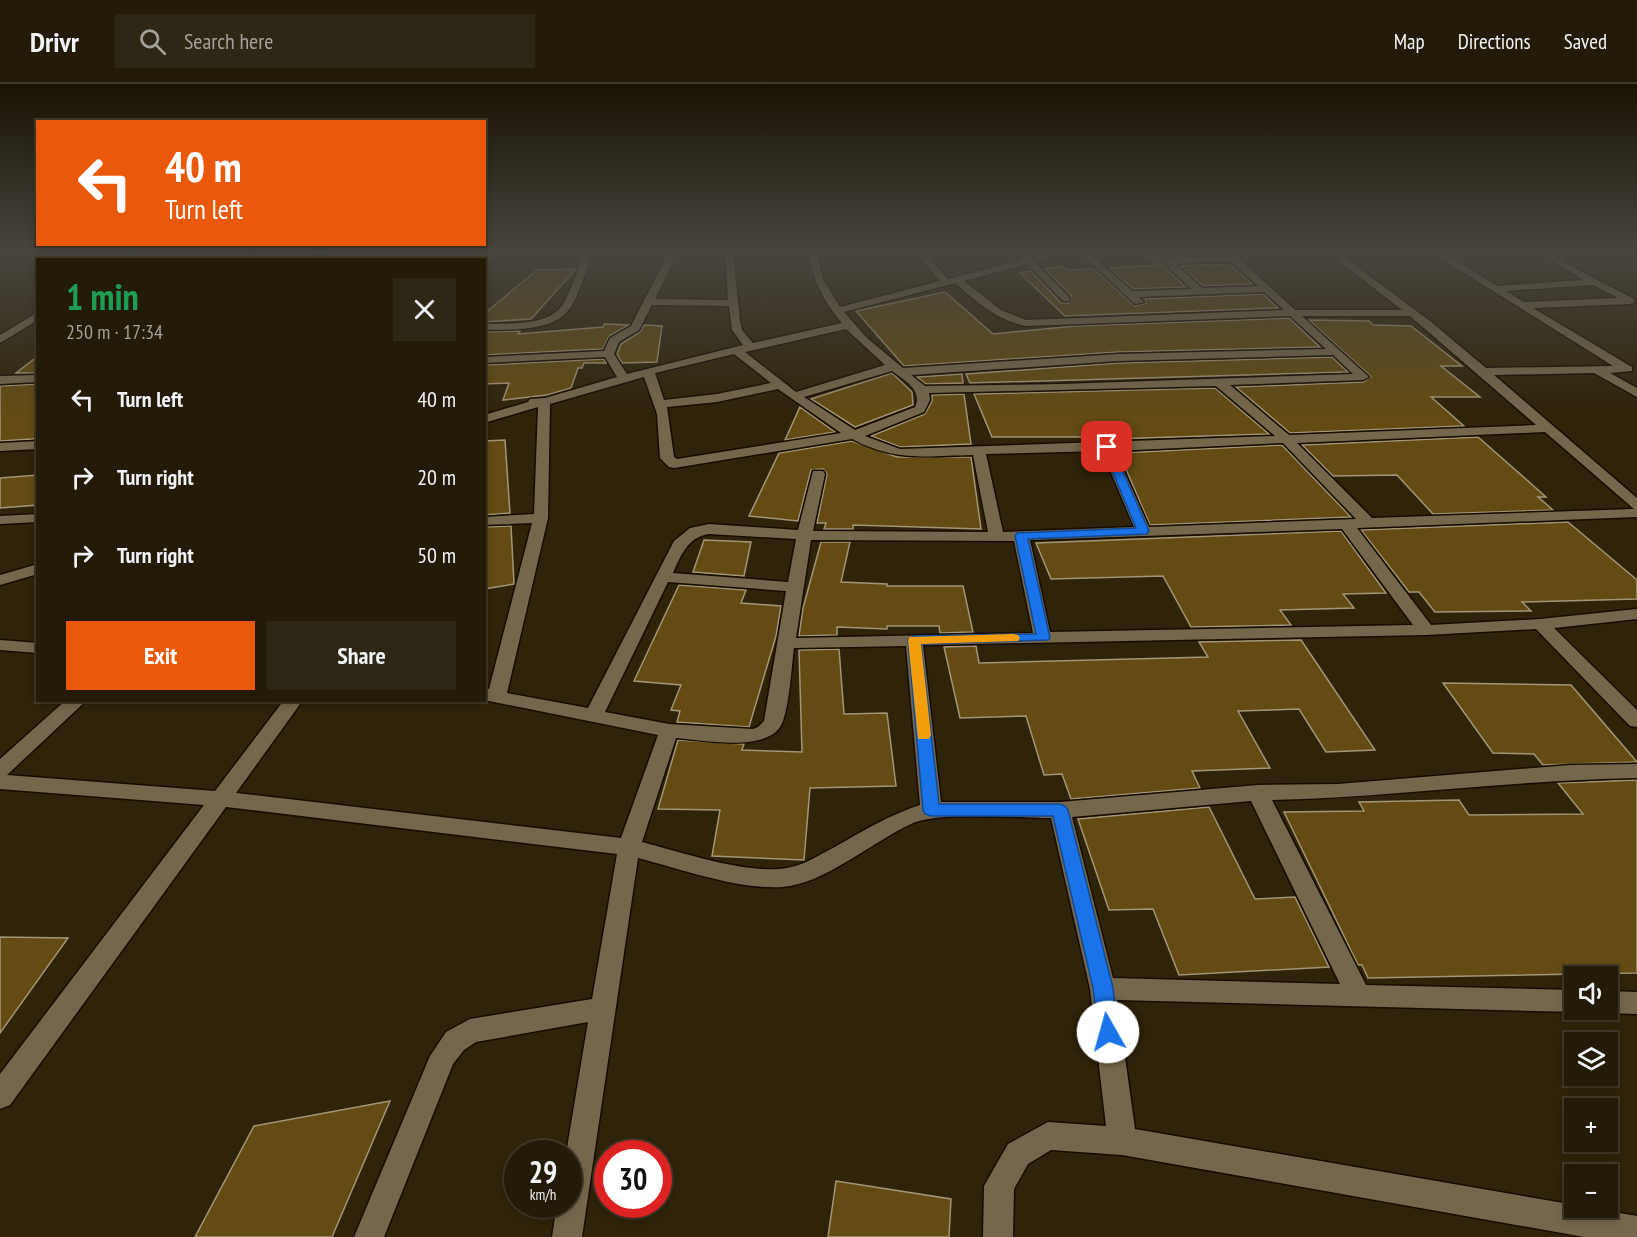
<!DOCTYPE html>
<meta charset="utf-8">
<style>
body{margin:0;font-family:"PT Sans Narrow",sans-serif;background:#2f2715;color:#f1f3f6;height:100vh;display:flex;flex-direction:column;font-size:22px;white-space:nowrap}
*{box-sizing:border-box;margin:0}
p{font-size:20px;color:#a3a19b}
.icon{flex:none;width:33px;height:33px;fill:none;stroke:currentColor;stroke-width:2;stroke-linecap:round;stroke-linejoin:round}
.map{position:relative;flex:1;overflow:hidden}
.sheet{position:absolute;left:36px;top:174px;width:450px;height:444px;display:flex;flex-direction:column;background:#231a07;border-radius:0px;box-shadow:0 3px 9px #0003,0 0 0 2px #403828}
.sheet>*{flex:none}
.guide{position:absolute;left:36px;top:36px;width:450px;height:126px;border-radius:0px;box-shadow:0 3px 9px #0003,0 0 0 2px #403828;background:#ea580c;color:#fff;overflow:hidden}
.buttons{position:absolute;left:1564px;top:882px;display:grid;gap:12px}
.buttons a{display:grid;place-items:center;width:54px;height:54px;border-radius:0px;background:#231a07;box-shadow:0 3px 9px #0003,0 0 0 2px #403828;font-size:30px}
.speed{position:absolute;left:504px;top:1056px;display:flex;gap:12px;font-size:30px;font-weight:700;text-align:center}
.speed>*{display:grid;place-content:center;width:78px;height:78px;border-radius:50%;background:#231a07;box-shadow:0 3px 9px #0003,0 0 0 2px #403828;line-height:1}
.speed small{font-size:15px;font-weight:400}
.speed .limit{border:9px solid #d22;background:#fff;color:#111}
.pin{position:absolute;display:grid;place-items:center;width:51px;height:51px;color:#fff;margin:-26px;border-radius:12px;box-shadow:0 3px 9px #0006}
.me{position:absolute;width:66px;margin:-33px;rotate:353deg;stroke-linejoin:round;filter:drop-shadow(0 0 4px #0008)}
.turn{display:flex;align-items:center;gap:21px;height:126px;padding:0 30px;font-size:27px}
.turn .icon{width:78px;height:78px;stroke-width:2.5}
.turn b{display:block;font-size:42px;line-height:51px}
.round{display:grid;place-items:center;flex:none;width:63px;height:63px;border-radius:0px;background:#2f2715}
.head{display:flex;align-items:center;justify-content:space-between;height:102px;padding:0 30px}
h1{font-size:36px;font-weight:700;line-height:45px;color:#1e9e55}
.cta{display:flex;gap:12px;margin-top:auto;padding:12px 30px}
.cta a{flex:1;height:69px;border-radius:0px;background:#ea580c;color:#fff;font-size:24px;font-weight:700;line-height:69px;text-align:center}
.cta a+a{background:#2f2715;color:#f1f3f6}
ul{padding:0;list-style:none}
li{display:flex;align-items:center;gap:18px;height:78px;padding:0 30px}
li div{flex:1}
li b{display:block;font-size:22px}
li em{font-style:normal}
header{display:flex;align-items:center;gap:36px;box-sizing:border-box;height:84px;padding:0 30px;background:#231a07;border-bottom:2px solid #403828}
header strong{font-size:28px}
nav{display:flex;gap:33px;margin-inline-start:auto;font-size:21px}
.search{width:420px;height:54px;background:#2f2715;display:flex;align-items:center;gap:15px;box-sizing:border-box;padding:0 21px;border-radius:0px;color:#a3a19b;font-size:22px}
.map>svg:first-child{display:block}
</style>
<header>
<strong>Drivr</strong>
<div class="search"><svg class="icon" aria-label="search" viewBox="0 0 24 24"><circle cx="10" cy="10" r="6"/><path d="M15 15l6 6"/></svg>Search here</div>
<nav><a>Map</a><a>Directions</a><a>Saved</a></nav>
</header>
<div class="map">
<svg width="1637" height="1153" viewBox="0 0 1637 1153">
<rect width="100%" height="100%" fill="#2f2309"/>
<!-- building -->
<path fill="#634b13" stroke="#a39578" stroke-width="1.5" d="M1143 168H1193L1196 170 1177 171 1165 178V184L1186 203 1133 205 1110 184 1159 181Z
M1212 180 1232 182 1252 200 1203 202 1181 182Z
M1063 182 1067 186 1094 185 1135 222 1146 219 1144 215 1263 210 1278 224 1065 232 1020 189 1031 187 1061 219H1069L1071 211 1045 185Z
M576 185 531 235 484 238V230L537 186Z
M945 208 993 250 1075 242 1289 234 1320 263 1118 268 904 282 856 227Z
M1309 236 1369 237 1373 241 1411 242 1462 282H1441L1480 313H1431L1464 342 1290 349 1236 303 1363 298 1371 293Z
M604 240 629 241 609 252 603 265 484 271V248L520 247 518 250 603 243Z
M644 241 662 242 657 278 622 279 617 270 621 260 640 248Z
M38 272V289H16Z
M1332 273 1348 288 970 299 966 290 1118 279Z
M604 275 606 279H584L582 284H578L571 304 547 311 503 316 509 299 484 300V281Z
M892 289 912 308 913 321 855 343 811 315Z
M962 290 963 299 926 300 917 293Z
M38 300V352L33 355 0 357V302Z
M1215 304 1269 350 1113 355 1112 353H992L974 310Z
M964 310 971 360 900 363 871 352 925 330 932 317V311Z
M800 323 835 348 785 356Z
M1478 353 1546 413H1538L1553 426 1433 430 1397 391 1333 392 1302 361Z
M505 356 510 429 484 431V357Z
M852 357 897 373H971L981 445 853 441V445H824L826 439H817L827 390 823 385 811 386 798 437 749 432 779 369Z
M1282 361 1351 433 1150 441 1119 369Z
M38 391V421L0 424V394Z
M1568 438 1637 496V515L1522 518 1531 527 1435 528 1419 508H1409L1361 446Z
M511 442 514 500 484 505V443Z
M1341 447 1386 509 1343 510 1354 524 1280 526 1291 541 1191 543 1163 492 1051 495 1036 459Z
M704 456 751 458 744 492 693 488Z
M821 458H850L841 498 887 500V502H963L973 548 940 549 939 542H887V545L837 543V551L799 552 803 524Z
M679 501 746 506 741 519 781 522 776 552 749 643 677 638 680 627 671 626 681 601 634 597Z
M1301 556 1375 666 1326 668 1299 625 1238 627 1270 684 1192 687 1200 704 1071 715 1062 690 1044 691 1026 632 960 634 944 563 976 562 979 579 1208 573 1199 558Z
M839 565 844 630 887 629 896 702 810 704 804 776 712 772 720 726 658 725 678 656 744 660 742 666 802 668 799 566Z
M1443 599 1571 601 1637 678 1543 681 1534 670 1493 669Z
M1637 696V889L1368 894 1362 881H1358L1284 728 1364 727 1359 718 1459 716 1469 731 1583 730 1558 699Z
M1209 723 1255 815 1295 813 1329 883 1179 891 1153 825 1109 826 1078 735Z
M0 853 68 854 0 949Z
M390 1017 332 1153H195L254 1042Z
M836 1097 951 1115 949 1153H828Z"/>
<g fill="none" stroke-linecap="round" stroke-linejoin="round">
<!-- minor casing -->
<g stroke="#170c00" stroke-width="3">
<path id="minor" d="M122 168H132L124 176H114Z
M257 168H266L264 176H255Z
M358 168H398L394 171 336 176H294Z
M476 168H485L483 176H474Z
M584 168H593C586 186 581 205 572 221 557 249 511 245 484 246V240C508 239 549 243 563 220 572 205 578 185 584 168Z
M669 168H678L655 215 728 216 725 168H733L740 237 742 246 753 259 842 239C823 217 813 196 808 168H816L823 195 840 223 940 197 915 168H924L948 195 1022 176 1019 168H1025L1030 174 1050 168H1066L1035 178 1069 213V217H1063L1027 180 964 197 1001 226 1026 236 1284 226 1264 208 1139 213 1144 218 1135 220 1079 168H1089L1132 207 1191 205 1167 182V178L1177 173 1225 172 1222 168H1232L1295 226H1402L1327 168H1337L1430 237 1486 284 1613 282 1431 168H1442L1497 202 1583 196 1540 168H1550L1569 181 1634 215V219L1630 220 1533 224 1632 283V287L1610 289 1637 304V313L1594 289 1494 291 1637 414V433L1357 444 1431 541 1540 535 1637 525V535L1554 544 1637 626V643L1630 642 1536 545 1426 551 923 561 941 718H1060L1258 701 1338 700 1570 681 1637 680V694C1515 696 1394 713 1272 716L1366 901 1575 906V926H1583L1575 928 1117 916 1135 1045 1575 1121V1124H1590L1637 1132V1153H1584L1122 1071 1051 1066 1028 1080 1014 1105 1013 1153H983L984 1102 1008 1060 1048 1038 1106 1042 1090 905 1051 734C1017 734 939 727 911 740 874 757 830 795 790 802 747 809 681 785 638 774L582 1153H552L557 1120H568V1070H566L588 938 476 958 464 966 453 980 384 1153H354L430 972 446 948 470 935 592 915 617 770 226 723 10 1021 0 1025V990L204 721 0 705V675L66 616H87L7 691 215 707 284 616H303L236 709 621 754 658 651 484 616V604L489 605 532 439 484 441V433L534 430 538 323 484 339V331L528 318 530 315 545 314 617 293 605 273 484 279V273L604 267 610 254 631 242ZM1230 177 1258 202 1202 204 1176 180ZM955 199C977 218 996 236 1026 242L1290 232 1326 265 1118 270 903 284 867 254 844 228ZM1593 201 1618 214 1524 218 1506 207ZM652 221 729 222 732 246 743 261 627 290 614 270 619 258 639 246ZM1302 232H1410L1536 341 1289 351 1230 301 1363 296 1369 293ZM846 245 885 281 796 308 745 268ZM734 270 771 299 717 310 664 316 655 289ZM1333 271 1353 290 1061 300 925 302 911 291 1118 277ZM892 287C904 296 923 306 915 323L855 346 804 313ZM644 293 657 330 660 374 669 383 674 384 852 355C896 378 925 372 973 371L988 448 813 447 825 390 823 387H813L798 446 709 440 690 444 674 457 588 624 507 609 548 434 550 320ZM1216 302 1275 352 900 365 865 352 924 328 930 316 929 309ZM778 305 841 349 677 375 674 373 667 323 717 318ZM1545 348 1634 425 1372 434 1297 359ZM1283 359 1356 435 1149 443 1115 367ZM1102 367 1134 443 1003 448 986 370ZM1342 445 1413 541 1050 548 1030 456ZM709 450 796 455 788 498 673 489C681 471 688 453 709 450ZM811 456 1014 457 1033 549 796 554ZM668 498 786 507 764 637 758 643 753 645 669 640 605 628ZM906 562 920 721C889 731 861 748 833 764 819 771 802 782 787 784 748 791 681 768 642 758L676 654C704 656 772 670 783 637 790 615 791 587 794 564ZM1251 717 1340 900 1113 894 1072 733Z
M38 228V236L0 259V251Z
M38 291V298L0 300V292Z
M38 357V365L0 367V359Z
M38 430V438L0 440V432Z
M38 480V490L0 501V491Z
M0 556 38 559V569L0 566Z
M1608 907 1637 908V930L1608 929 1599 926H1608Z"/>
</g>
<!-- minor -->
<use href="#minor" fill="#75674c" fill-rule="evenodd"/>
</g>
<!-- sky -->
<linearGradient id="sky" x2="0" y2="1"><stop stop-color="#1a1305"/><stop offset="0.51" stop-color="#47453e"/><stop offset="1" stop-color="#47453e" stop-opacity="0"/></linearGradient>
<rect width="1637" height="330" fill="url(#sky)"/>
<!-- route -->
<path fill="#1a73e8" stroke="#114b97" stroke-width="1.5" d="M1104 361 1112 363 1149 447 1147 450 1028 455 1050 554 1048 556 921 560 939 720H1060L1065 722 1068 726 1113 904 1118 948 1115 954 1108 957 1101 954 1098 948 1093 904 1053 732H931L925 730 923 726 908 556 914 552 1036 550 1015 452 1017 449 1136 444 1102 363Z"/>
<!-- slow -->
<path fill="#f59e0b" d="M1013 550 1018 551 1020 554 1018 557 921 560 931 651 929 655H918L908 556 910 553Z"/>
</svg>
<div class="buttons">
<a><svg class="icon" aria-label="sound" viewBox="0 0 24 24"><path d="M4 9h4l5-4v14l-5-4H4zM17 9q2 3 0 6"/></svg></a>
<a><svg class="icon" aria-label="layers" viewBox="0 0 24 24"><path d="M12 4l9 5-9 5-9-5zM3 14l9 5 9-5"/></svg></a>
<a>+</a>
<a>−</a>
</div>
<div class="speed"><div>29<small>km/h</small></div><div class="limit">30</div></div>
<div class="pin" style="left:1107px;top:363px;background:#d93025"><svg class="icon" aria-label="arrive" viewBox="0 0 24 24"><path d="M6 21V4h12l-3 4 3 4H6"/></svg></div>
<svg class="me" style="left:1108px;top:948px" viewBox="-20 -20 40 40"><circle r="19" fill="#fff"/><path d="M0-13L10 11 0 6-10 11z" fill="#1a73e8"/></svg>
<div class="guide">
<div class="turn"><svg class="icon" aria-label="left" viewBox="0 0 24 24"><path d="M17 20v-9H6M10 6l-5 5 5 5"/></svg><div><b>40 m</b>Turn left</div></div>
</div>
<section class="sheet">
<div class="head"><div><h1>1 min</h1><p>250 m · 17:34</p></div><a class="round"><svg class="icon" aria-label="close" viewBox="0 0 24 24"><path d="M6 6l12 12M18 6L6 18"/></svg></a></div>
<ul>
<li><svg class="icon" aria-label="left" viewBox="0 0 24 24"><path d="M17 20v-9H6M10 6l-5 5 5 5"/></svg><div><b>Turn left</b></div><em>40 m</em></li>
<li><svg class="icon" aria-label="right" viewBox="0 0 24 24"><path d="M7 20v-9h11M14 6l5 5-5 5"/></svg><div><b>Turn right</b></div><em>20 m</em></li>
<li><svg class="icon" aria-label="right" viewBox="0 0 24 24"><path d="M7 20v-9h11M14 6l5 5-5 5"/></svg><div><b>Turn right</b></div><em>50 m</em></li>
</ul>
<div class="cta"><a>Exit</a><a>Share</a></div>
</section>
</div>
